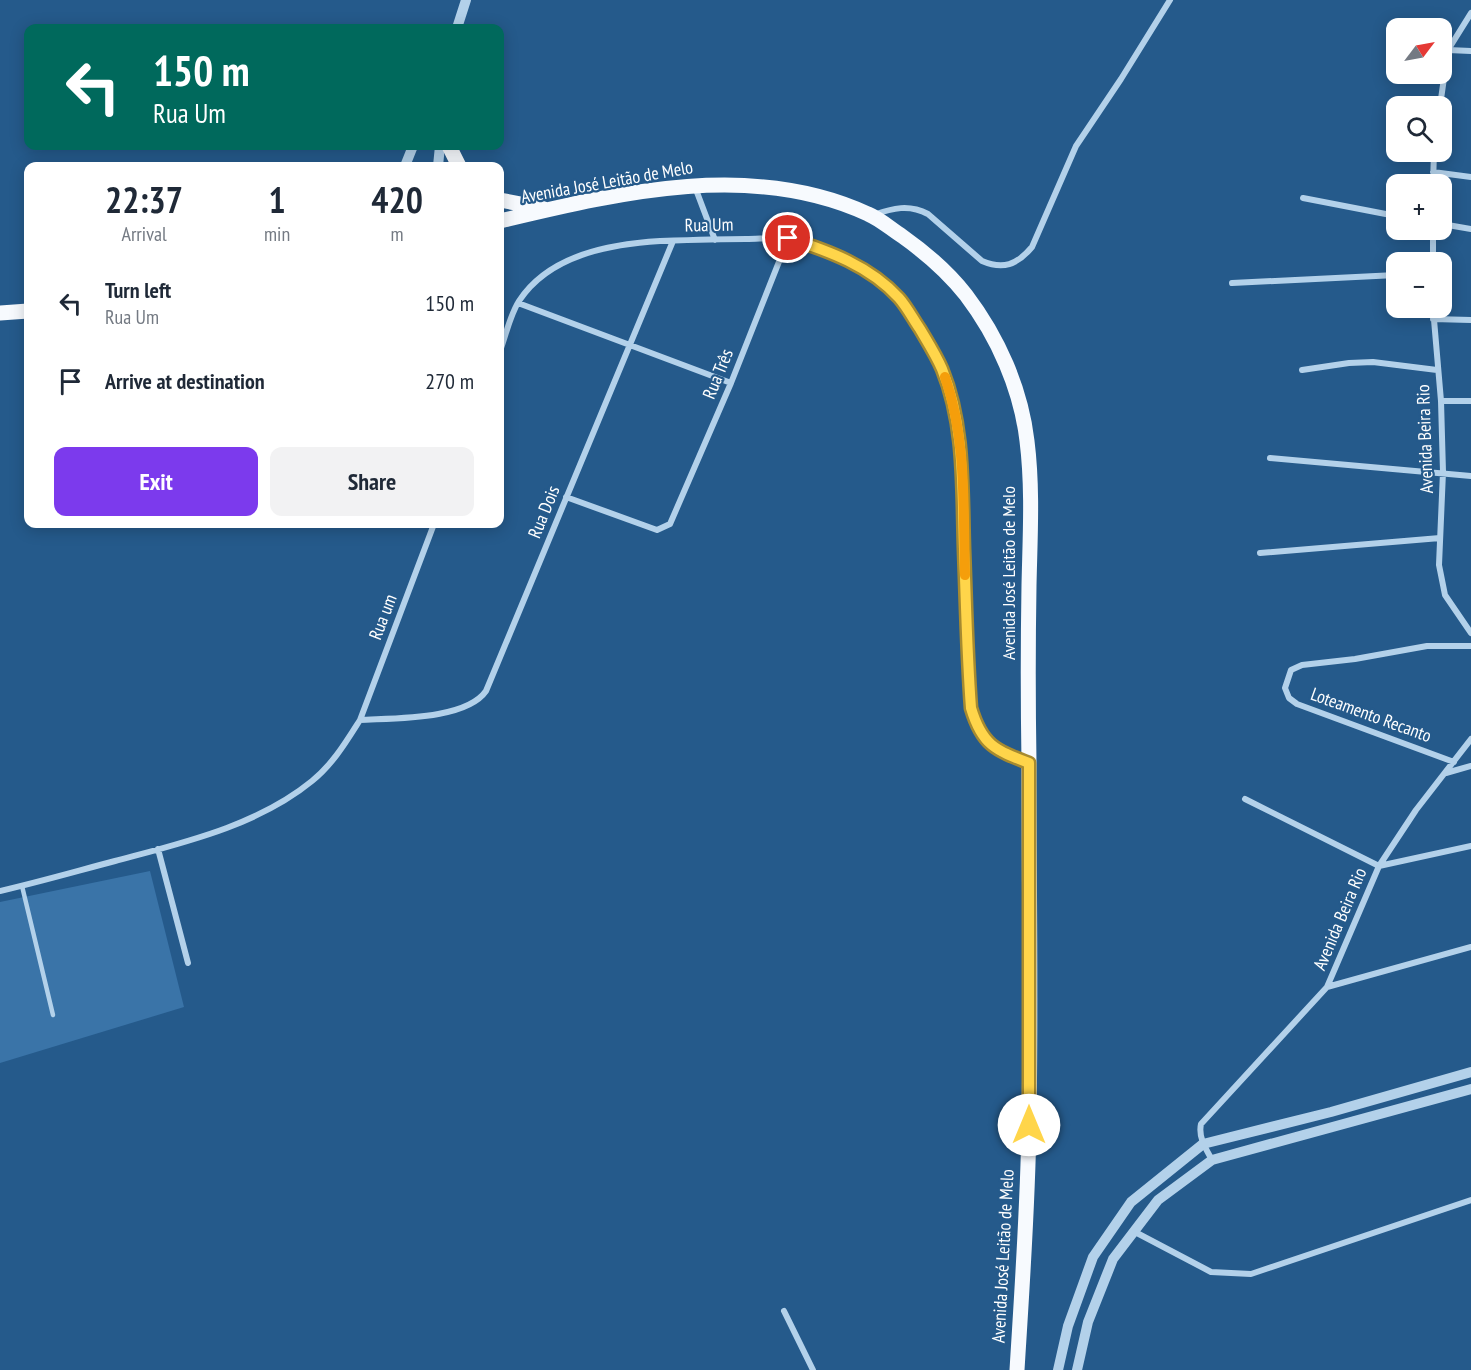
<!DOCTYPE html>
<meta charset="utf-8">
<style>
body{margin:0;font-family:"PT Sans Narrow",sans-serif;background:#f2f2f3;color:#1f2937;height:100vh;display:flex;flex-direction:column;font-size:22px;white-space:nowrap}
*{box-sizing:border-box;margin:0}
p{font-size:20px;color:#747a83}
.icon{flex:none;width:33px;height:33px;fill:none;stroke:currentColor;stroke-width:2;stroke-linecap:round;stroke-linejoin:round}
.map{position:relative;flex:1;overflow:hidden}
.panel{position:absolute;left:24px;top:162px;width:480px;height:366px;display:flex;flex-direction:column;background:#fff;border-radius:12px;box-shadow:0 3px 15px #0003}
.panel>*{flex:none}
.hud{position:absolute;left:24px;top:24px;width:480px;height:126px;border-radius:12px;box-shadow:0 3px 15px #0003;background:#00695c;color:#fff;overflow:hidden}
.needle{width:39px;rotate:58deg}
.tools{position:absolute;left:1386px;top:18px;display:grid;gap:12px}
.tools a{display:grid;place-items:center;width:66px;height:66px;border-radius:12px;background:#fff;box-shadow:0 3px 15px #0003;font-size:30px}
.pin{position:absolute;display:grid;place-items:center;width:51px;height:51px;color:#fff;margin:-26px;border:3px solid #fff;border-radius:50%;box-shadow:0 2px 6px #0007}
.me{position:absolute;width:66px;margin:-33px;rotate:0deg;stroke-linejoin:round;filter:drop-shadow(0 0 4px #0008)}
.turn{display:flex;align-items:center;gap:21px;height:126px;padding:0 30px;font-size:27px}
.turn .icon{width:78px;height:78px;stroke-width:2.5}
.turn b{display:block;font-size:42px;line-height:51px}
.eta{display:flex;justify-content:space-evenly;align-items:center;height:102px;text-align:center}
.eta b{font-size:36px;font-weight:700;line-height:42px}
.cta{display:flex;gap:12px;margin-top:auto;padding:12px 30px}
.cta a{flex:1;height:69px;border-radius:12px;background:#7c3aed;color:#fff;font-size:24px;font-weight:700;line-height:69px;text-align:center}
.cta a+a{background:#f2f2f3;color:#1f2937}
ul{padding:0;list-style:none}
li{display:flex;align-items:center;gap:18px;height:78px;padding:0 30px}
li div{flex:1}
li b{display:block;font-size:22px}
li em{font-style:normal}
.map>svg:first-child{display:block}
</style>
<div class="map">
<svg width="1471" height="1370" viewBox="0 0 1471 1370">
<rect width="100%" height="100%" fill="#255a8b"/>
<!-- green -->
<path fill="#3a74a8" d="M150 871 184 1007 0 1063V902Z"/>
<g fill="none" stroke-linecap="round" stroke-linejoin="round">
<!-- service -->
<path stroke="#b3d1ea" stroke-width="4.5" d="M22 886 53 1015"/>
<!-- minor -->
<path stroke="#b3d1ea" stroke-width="6" d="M1448 50 1471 51
M1440 106 1448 50 1471 13
M1433 172 1471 177
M1433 184 1434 152
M695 187 715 240
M1303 198 1396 216
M873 215C893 208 909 204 928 214L982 261C1003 270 1017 265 1032 247L1076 146 1121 79 1170 0
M1442 224 1471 229
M1433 262V230
M1232 283 1396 275
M518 303 731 383
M1433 308 1441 401 1443 472 1439 565 1445 595 1471 633
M1433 319 1471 320
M500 351C506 335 510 315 519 301 549 255 610 244 660 241 689 240 718 239 746 239 760 239 774 237 787 239 807 241 829 251 847 260 883 279 900 296 921 331 963 401 962 466 964 545 966 600 967 654 971 708 982 744 995 750 1028 763
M1302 370 1349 363 1373 362 1437 370
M1441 401H1471
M1270 458 1471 476
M566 497 657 530 670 524 731 383 788 239
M1260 553 1440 538
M360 720 434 524
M1454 762 1297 704 1289 698 1285 688 1291 670 1302 665 1355 659 1427 646H1471
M1446 773 1471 766
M1245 799 1379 866 1471 846
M158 849 188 963
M0 891C39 882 77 871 115 861 182 843 257 826 312 781 333 764 346 742 360 720 393 718 466 720 486 691L673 241
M1327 987 1471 947
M1212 1160C1206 1149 1198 1137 1201 1124L1327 987 1379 866 1416 810 1471 739
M1135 1232 1211 1272 1251 1274 1471 1200
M784 1311 813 1370"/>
<!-- tertiary -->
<path stroke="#b3d1ea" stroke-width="10" d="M457 28 466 0
M405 166 413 146
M438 166 440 146
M1058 1370 1068 1326 1093 1257 1131 1202 1203 1144 1331 1112 1471 1072
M1077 1370 1088 1322 1113 1259 1158 1200 1212 1160 1471 1089"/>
<!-- primary -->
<path stroke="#f7fafe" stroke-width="15" d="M449 146 459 166
M500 200 542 208
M500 221C618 193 752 160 868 214 880 219 891 229 902 236 926 253 948 272 966 295 998 337 1021 389 1027 441 1033 489 1030 538 1029 585 1028 644 1028 703 1029 762 1029 882 1031 1002 1029 1122 1028 1205 1022 1288 1017 1370
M0 313 28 311"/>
</g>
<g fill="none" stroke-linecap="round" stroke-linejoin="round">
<!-- route casing -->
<g stroke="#a68a30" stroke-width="15">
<path id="route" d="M788 238C829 251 870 266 899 298 907 307 913 319 920 329 927 341 936 355 942 369 965 425 962 489 964 549 966 602 967 655 971 708 982 745 995 750 1029 763V1125"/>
</g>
<!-- route -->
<use href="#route" stroke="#ffd54a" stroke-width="10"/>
<!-- slow -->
<path stroke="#f59e0b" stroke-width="10" d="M945 377C967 440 963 509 965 575"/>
</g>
<g text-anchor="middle" stroke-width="4.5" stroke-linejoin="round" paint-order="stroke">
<!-- street labels -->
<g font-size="18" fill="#fff" stroke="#255a8b">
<text transform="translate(607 182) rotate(-10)" y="6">Avenida José Leitão de Melo</text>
<text transform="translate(709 225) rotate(-1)" y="6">Rua Um</text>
<text transform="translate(718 374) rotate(-68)" y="6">Rua Três</text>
<text transform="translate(1425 439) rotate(-92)" y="6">Avenida Beira Rio</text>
<text transform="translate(544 512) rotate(-68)" y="6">Rua Dois</text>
<text transform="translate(1009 573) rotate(-90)" y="6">Avenida José Leitão de Melo</text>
<text transform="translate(383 617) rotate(-69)" y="6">Rua um</text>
<text transform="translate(1371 715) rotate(20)" y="6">Loteamento Recanto</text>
<text transform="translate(1340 919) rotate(-67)" y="6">Avenida Beira Rio</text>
<text transform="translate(1003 1256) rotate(-87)" y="6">Avenida José Leitão de Melo</text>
</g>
</g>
</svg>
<div class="tools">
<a><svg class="needle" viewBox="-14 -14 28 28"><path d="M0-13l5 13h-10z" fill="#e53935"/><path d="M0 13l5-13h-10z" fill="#747a83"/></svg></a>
<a><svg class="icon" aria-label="search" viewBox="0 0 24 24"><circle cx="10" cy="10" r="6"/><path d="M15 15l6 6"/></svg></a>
<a>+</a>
<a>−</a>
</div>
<div class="pin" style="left:788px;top:238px;background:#d93025"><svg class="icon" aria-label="arrive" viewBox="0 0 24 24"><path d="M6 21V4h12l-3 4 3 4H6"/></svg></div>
<svg class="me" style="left:1029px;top:1125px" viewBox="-20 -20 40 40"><circle r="19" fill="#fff"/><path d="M0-13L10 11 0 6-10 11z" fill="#ffd54a"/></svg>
<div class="hud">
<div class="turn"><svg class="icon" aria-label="left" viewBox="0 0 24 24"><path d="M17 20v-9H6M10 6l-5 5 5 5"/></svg><div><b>150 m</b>Rua Um</div></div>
</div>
<section class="panel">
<div class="eta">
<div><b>22:37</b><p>Arrival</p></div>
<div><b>1</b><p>min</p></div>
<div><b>420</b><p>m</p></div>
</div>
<ul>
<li><svg class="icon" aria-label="left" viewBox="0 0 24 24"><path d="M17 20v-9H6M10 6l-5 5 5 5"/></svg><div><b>Turn left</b><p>Rua Um</p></div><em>150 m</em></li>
<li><svg class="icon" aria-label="arrive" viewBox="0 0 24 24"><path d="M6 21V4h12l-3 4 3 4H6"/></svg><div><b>Arrive at destination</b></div><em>270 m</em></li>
</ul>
<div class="cta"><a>Exit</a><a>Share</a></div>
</section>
</div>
